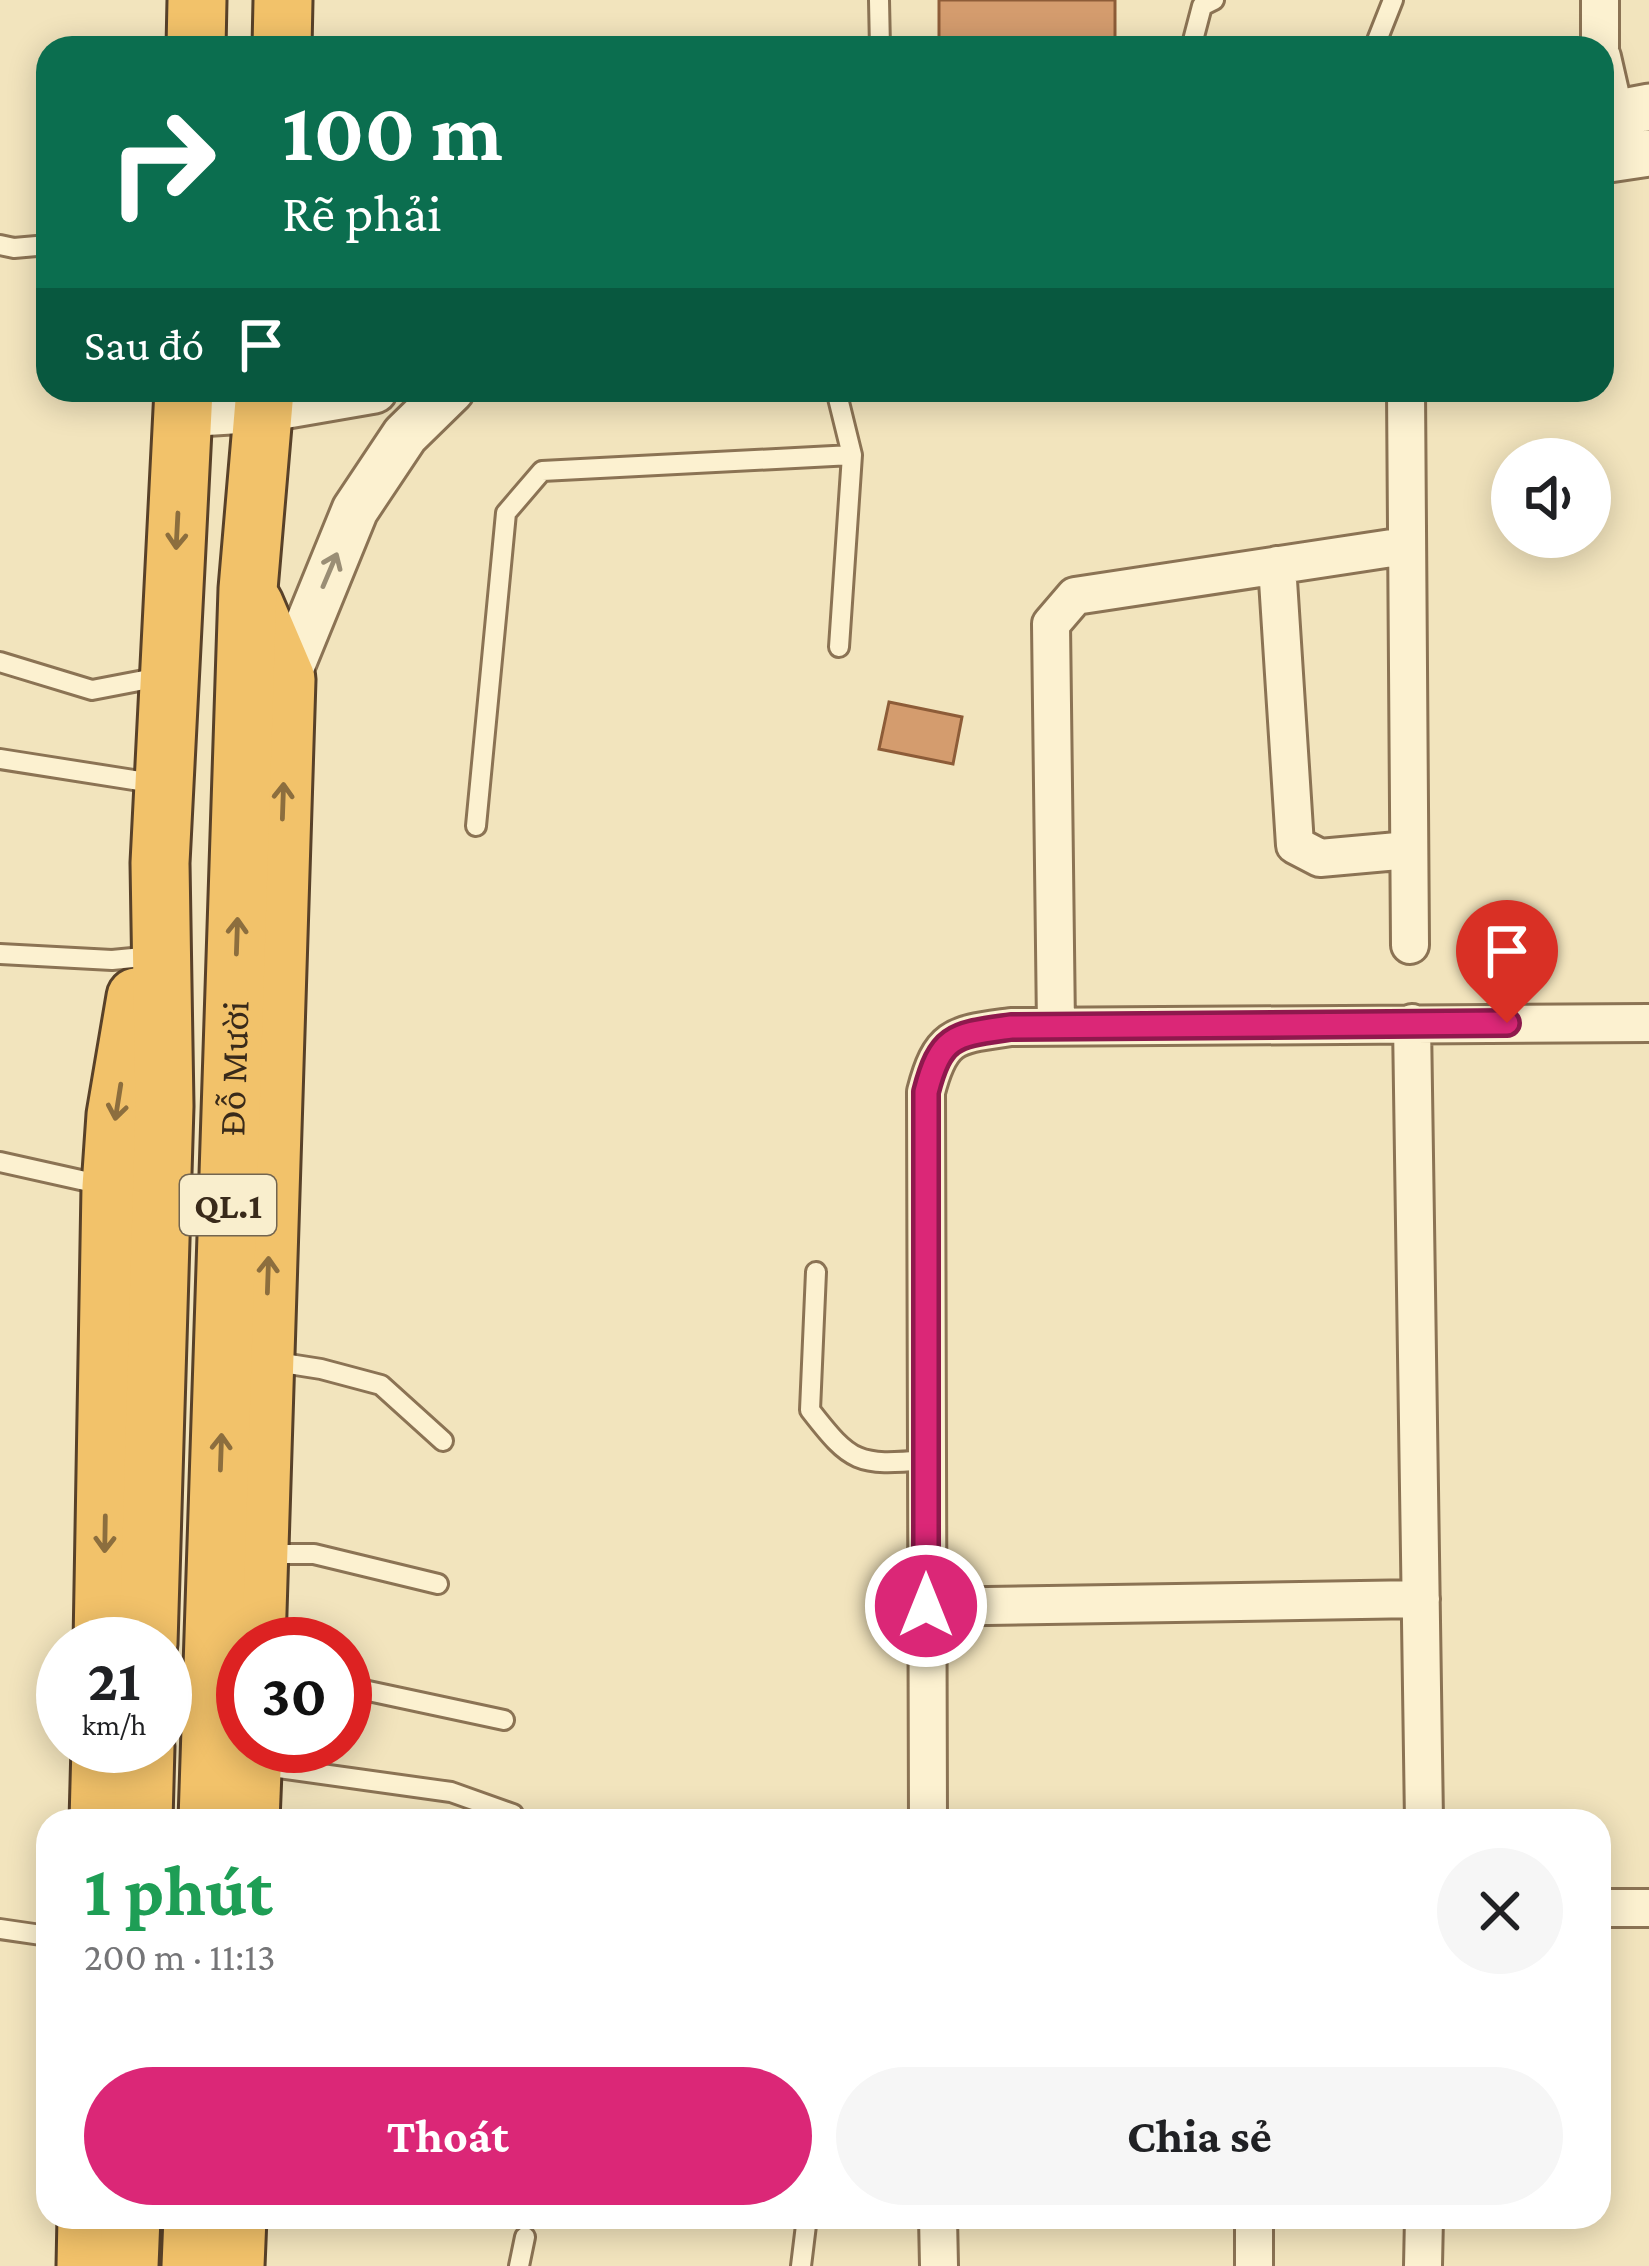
<!DOCTYPE html>
<html lang="vi">
<meta charset="utf-8">
<style>
body{margin:0;font-family:"Crimson Pro",serif;background:#f6f6f6;color:#202124;height:100vh;display:flex;flex-direction:column;font-size:45px;white-space:nowrap}
*{box-sizing:border-box;margin:0}
p{font-size:39px;color:#757577}
.icon{flex:none;width:66px;height:66px;fill:none;stroke:currentColor;stroke-width:2;stroke-linecap:round;stroke-linejoin:round}
.map{position:relative;flex:1;overflow:hidden}
.details{position:absolute;left:36px;top:1809px;width:1575px;height:420px;display:flex;flex-direction:column;background:#fff;border-radius:36px;box-shadow:0 6px 30px #0003}
.details>*{flex:none}
.banner{position:absolute;left:36px;top:36px;width:1578px;height:366px;border-radius:36px;box-shadow:0 6px 30px #0003;background:#0b6e4f;color:#fff;overflow:hidden}
.fabs{position:absolute;left:1491px;top:438px;display:grid;gap:24px}
.fabs a{display:grid;place-items:center;width:120px;height:120px;border-radius:50%;background:#fff;box-shadow:0 6px 30px #0003;font-size:60px}
.speed{position:absolute;left:36px;top:1617px;display:flex;gap:24px;font-size:60px;font-weight:700;text-align:center}
.speed>*{display:grid;place-content:center;width:156px;height:156px;border-radius:50%;background:#fff;box-shadow:0 6px 30px #0003;line-height:1}
.speed small{font-size:30px;font-weight:400}
.speed .limit{border:18px solid #d22;background:#fff;color:#111}
.pin{position:absolute;display:grid;place-items:center;width:102px;height:102px;color:#fff;margin:-123px -51px;border-radius:50% 50% 50% 0;rotate:-45deg;box-shadow:0 0 12px #0007}
.pin .icon{rotate:45deg}
.me{position:absolute;width:132px;margin:-66px;rotate:0deg;stroke-linejoin:round;filter:drop-shadow(0 0 9px #0008)}
.turn{display:flex;align-items:center;gap:42px;height:252px;padding:0 48px;font-size:54px}
.turn .icon{width:156px;height:156px;stroke-width:2.5}
.turn b{display:block;font-size:84px;line-height:102px}
.then{display:flex;align-items:center;height:114px;padding:0 48px;background:#0003;gap:24px;font-size:45px}
.round{display:grid;place-items:center;flex:none;width:126px;height:126px;border-radius:63px;background:#f6f6f6}
.overview{display:flex;align-items:center;justify-content:space-between;height:204px;padding:0 48px}
h1{font-size:72px;font-weight:700;line-height:90px;color:#1e9e55}
.cta{display:flex;gap:24px;margin-top:auto;padding:24px 48px}
.cta a{flex:1;height:138px;border-radius:72px;background:#db2777;color:#fff;font-size:48px;font-weight:700;line-height:138px;text-align:center}
.cta a+a{background:#f6f6f6;color:#202124}
.map>svg:first-child{display:block}
</style>
<div class="map">
<svg width="1649" height="2266" viewBox="0 0 1649 2266">
<rect width="100%" height="100%" fill="#f2e4bd"/>
<!-- building -->
<path fill="#d49c6e" stroke="#8d5c38" stroke-width="3" d="M939 0H1115V48H939Z
M889 702 962 717 953 764 879 749Z"/>
<g fill="none" stroke-linecap="round" stroke-linejoin="round">
<!-- service casing -->
<g stroke="#8b7354" stroke-width="24">
<path id="service" d="M879 0 880 48
M1191 48 1202 6 1214 0
M1374 48 1393 0
M0 245 14 248 48 245
M836 390 852 455 839 647
M0 662 92 690 165 676
M0 759 159 784
M476 826 506 513 542 471 852 455
M0 954 112 960 143 957
M0 1162 103 1185
M816 1272 810 1410C851 1463 858 1466 925 1460
M270 1361 321 1369 381 1385 443 1441
M266 1554H314L438 1584
M345 1686 504 1720
M257 1765 451 1792 513 1814
M0 1929 48 1936
M519 2266 525 2237
M801 2266 807 2217"/>
</g>
<!-- minor casing -->
<g stroke="#8b7354" stroke-width="42">
<path id="minor" d="M1600 48V0
M1602 57 1615 114
M1406 390 1410 945
M1277 565 1295 845 1320 858 1409 850
M1412 1023 1424 1821
M1056 1026 1051 624 1075 596 1405 546
M926 1607 1421 1599
M928 1821 926 1092C941 1034 955 1035 1011 1027L1649 1023
M1599 1908H1649
M938 2217 939 2266
M1254 2266V2217
M1423 2266 1424 2217"/>
</g>
<!-- tertiary casing -->
<g stroke="#8b7354" stroke-width="51">
<path id="tertiary" d="M1602 116 1649 107
M1602 160 1649 153
M182 414 264 409 374 390
M286 679 355 510 405 435 451 390"/>
</g>
<!-- trunk casing -->
<g stroke="#584129" stroke-width="63">
<g id="trunk">
<path d="M196 48 197 0"/>
<path d="M282 48 283 0"/>
<path d="M254 604 286 679 256 1644"/>
<path d="M103 1644 111 1187 116 1115 136 997"/>
<path d="M148 1644 164 1106 160 863 184 390"/>
<path d="M99 1821 101 1746"/>
<path d="M143 1821 145 1746"/>
<path id="s1" d="M208 1821 248 589 265 390"/>
<path d="M250 1821 253 1746"/>
<path d="M86 2266 87 2217"/>
<path d="M129 2266 131 2217"/>
<path d="M191 2266 193 2217"/>
<path d="M235 2266 237 2217"/>
</g>
</g>
<!-- service -->
<use href="#service" stroke="#fcf1d0" stroke-width="18"/>
<!-- minor -->
<use href="#minor" stroke="#fcf1d0" stroke-width="36"/>
<!-- tertiary -->
<use href="#tertiary" stroke="#fcf1d0" stroke-width="45"/>
<!-- trunk -->
<use href="#trunk" stroke="#f2c26a" stroke-width="57"/>
</g>
<!-- one-way arrows -->
<defs><path id="oneway-shaft" d="M-6 0H5M1.5-3L5.5 0L1.5 3" fill="none" stroke-width="1.6" stroke-linecap="round" stroke-linejoin="round" transform="scale(3)"/></defs>
<g stroke="#8c6e3e">
<use href="#oneway-shaft" transform="translate(177 531) rotate(93)"/>
<use href="#oneway-shaft" transform="translate(283 801) rotate(-88)"/>
<use href="#oneway-shaft" transform="translate(237 936) rotate(-88)"/>
<use href="#oneway-shaft" transform="translate(118 1102) rotate(99)"/>
<use href="#oneway-shaft" transform="translate(268 1275) rotate(-88)"/>
<use href="#oneway-shaft" transform="translate(221 1452) rotate(-88)"/>
<use href="#oneway-shaft" transform="translate(105 1534) rotate(91)"/>
</g>
<use stroke="#9a8e75" href="#oneway-shaft" transform="translate(330 570) rotate(-67)"/>
<g fill="none" stroke-linecap="round" stroke-linejoin="round">
<!-- route casing -->
<g stroke="#8e194d" stroke-width="30">
<path id="route" d="M926 1606V1092C941 1034 955 1035 1011 1027L1507 1023"/>
</g>
<!-- route -->
<use href="#route" stroke="#db2777" stroke-width="21"/>
</g>
<g text-anchor="middle" stroke-width="9" stroke-linejoin="round" paint-order="stroke">
<!-- shield labels -->
<rect fill="#f9eecd" stroke="#736550" stroke-width="3" x="180" y="1175" width="96" height="60" rx="9"/>
<g font-size="36" font-weight="bold" fill="#392a1a">
<text x="228" y="1218">QL.1</text>
</g>
<!-- street labels -->
<g font-size="39" fill="#392a1a" stroke="#f9eecd">
<text dy="14" stroke="none"><textPath href="#s1" startOffset="753">Đỗ Mười</textPath></text>
</g>
</g>
</svg>
<div class="fabs">
<a><svg class="icon" aria-label="sound" viewBox="0 0 24 24"><path d="M4 9h4l5-4v14l-5-4H4zM17 9q2 3 0 6"/></svg></a>
</div>
<div class="speed"><div>21<small>km/h</small></div><div class="limit">30</div></div>
<div class="pin" style="left:1507px;top:1023px;background:#d93025"><svg class="icon" aria-label="arrive" viewBox="0 0 24 24"><path d="M6 21V4h12l-3 4 3 4H6"/></svg></div>
<svg class="me" style="left:926px;top:1606px" viewBox="-20 -20 40 40"><circle r="17" fill="#db2777" stroke="#fff" stroke-width="3"/><path d="M0-11L8 9 0 5-8 9z" fill="#fff"/></svg>
<div class="banner">
<div class="turn"><svg class="icon" aria-label="right" viewBox="0 0 24 24"><path d="M7 20v-9h11M14 6l5 5-5 5"/></svg><div><b>100 m</b>Rẽ phải</div></div>
<div class="then">Sau đó<svg class="icon" aria-label="arrive" viewBox="0 0 24 24"><path d="M6 21V4h12l-3 4 3 4H6"/></svg></div>
</div>
<section class="details">
<div class="overview"><div><h1>1 phút</h1><p>200 m · 11:13</p></div><a class="round"><svg class="icon" aria-label="close" viewBox="0 0 24 24"><path d="M6 6l12 12M18 6L6 18"/></svg></a></div>
<div class="cta"><a>Thoát</a><a>Chia sẻ</a></div>
</section>
</div>
